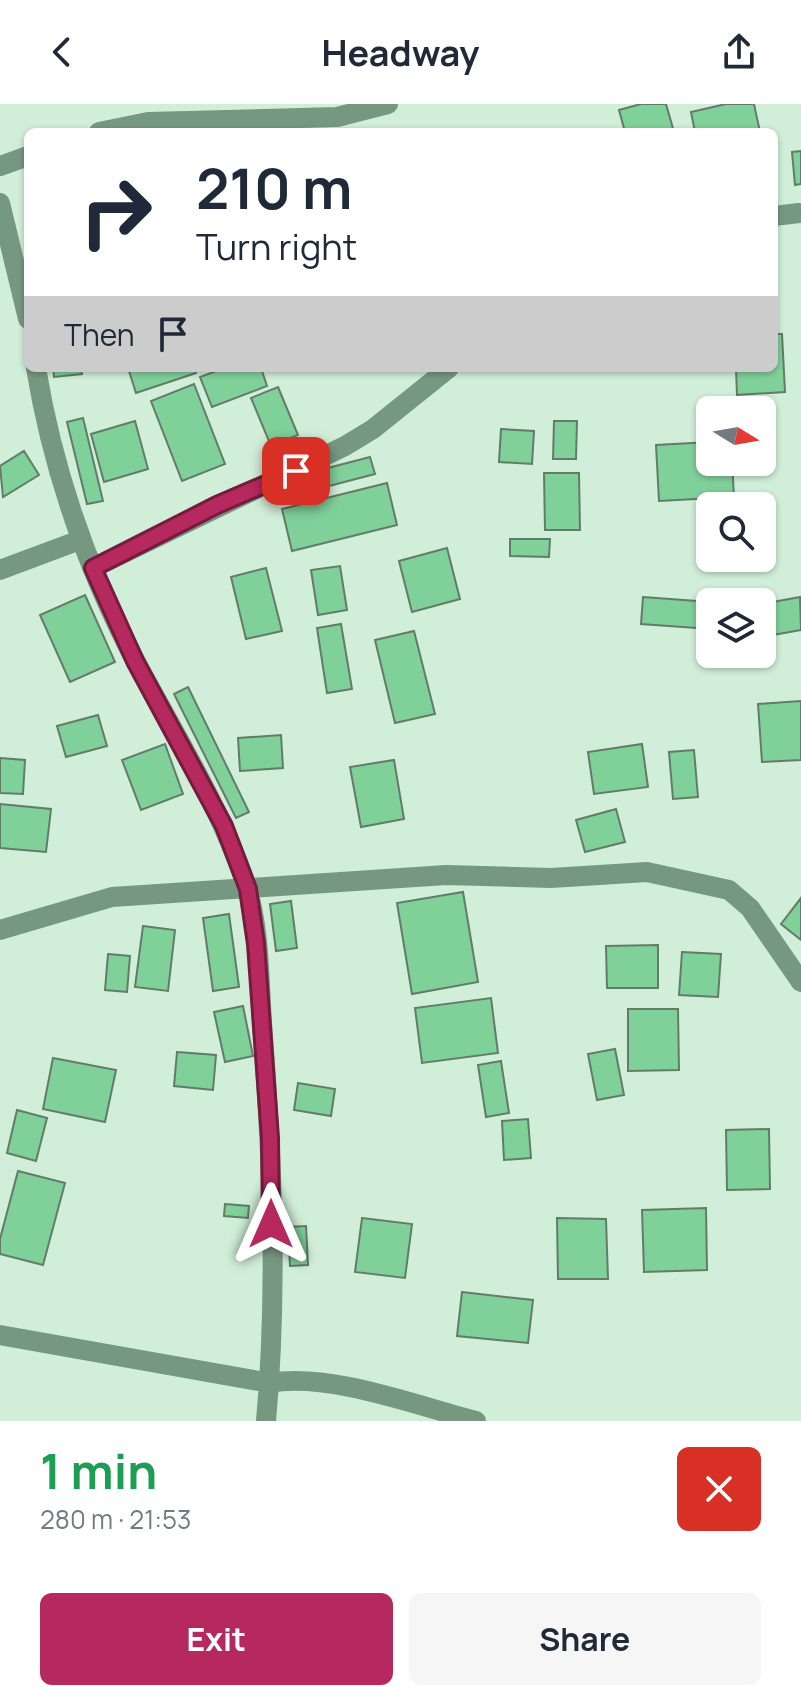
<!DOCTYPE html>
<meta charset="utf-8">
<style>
body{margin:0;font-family:Manrope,sans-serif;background:#f6f6f7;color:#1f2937;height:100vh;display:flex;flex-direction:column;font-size:30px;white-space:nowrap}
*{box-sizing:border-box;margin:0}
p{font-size:26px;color:#747a83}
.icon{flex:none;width:44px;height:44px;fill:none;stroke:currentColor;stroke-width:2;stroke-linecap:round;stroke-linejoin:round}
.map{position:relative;height:1317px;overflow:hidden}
.sheet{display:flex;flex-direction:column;background:#fff;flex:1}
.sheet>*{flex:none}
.banner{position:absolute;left:24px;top:24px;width:754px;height:244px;border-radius:12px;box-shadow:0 2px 6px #0004;background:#fff;color:#1f2937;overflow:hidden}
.needle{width:52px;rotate:101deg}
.controls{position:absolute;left:696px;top:292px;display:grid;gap:16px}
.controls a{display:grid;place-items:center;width:80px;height:80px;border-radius:12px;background:#fff;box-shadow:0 2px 6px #0004;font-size:40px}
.pin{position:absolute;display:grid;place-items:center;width:68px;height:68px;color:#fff;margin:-34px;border-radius:16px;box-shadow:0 4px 12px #0006}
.me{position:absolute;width:88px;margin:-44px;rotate:0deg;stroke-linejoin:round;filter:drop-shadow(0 0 6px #0008)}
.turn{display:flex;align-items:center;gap:28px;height:168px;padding:0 40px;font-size:36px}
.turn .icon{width:104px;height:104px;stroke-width:2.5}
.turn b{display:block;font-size:56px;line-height:68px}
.then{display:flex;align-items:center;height:76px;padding:0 40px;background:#0003;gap:16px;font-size:30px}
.round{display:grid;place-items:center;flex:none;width:84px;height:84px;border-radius:12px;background:#f6f6f7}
.overview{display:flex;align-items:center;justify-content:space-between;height:136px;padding:0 40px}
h1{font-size:48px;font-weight:700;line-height:60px;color:#1e9e55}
.primary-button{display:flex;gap:16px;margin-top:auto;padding:16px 40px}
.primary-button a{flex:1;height:92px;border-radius:12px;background:#b6295f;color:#fff;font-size:32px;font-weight:700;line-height:92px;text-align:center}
.primary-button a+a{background:#f6f6f7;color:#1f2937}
header{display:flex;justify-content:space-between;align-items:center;height:104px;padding:0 40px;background:#fff;font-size:36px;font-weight:700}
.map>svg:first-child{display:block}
</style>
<header><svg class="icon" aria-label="back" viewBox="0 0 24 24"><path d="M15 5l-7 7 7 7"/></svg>Headway<svg class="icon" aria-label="share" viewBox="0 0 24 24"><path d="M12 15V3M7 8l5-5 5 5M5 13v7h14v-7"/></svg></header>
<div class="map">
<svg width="801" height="1317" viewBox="0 0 801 1317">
<rect width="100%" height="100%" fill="#d1eed8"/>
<!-- building -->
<path fill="#80d099" stroke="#627c69" stroke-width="2" d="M641 0H666L674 28H625L619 6Z
M726 0H754L760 28H695L691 8Z
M801 47V80L795 81 792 48Z
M774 230H782L785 288 737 291 736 264H774Z
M53 264H81L82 270 54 273Z
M128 264H195L196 269 136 289Z
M224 264H261L267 282 212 303 200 273Z
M194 280 225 360 182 377 151 297Z
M278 283 298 331 271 342 251 294Z
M83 314 103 397 87 400 67 318Z
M135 317 148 365 104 378 91 330Z
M554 317H577L576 355H553Z
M501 325 534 327 532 360 499 358Z
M710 338V358H732L734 393 659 397 656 341Z
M24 347 39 371 3 393 0 362Z
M370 353 375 370 329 382 324 365Z
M544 369H579L580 426H545Z
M387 379 397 421 292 447 282 405Z
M510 435H550L549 453 510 452Z
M447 444 460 495 412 508 399 457Z
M340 462 347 506 318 511 311 466Z
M266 464 282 527 246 535 231 473Z
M85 491 115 558 70 578 40 511Z
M643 493 710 498V525L641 520Z
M800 493 801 526 762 533V500Z
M341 520 352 585 327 589 317 524Z
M414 527 435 610 395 619 375 536Z
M188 583 249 708 236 714 174 590Z
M801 597V656L762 658 758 600Z
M98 611 107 642 66 653 57 622Z
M281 631 283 664 240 667 238 634Z
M165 640 183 690 141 706 122 656Z
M642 640 648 683 594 690 588 648Z
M694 646 698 693 673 695 669 648Z
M0 654 25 656 23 690 0 689Z
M394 656 404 715 361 723 350 663Z
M0 700 51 705 46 748 0 744Z
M616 705 625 738 585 748 576 716Z
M463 788 478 878 412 890 397 799Z
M801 794V836L781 820Z
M291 797 297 844 276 847 270 800Z
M229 810 239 883 213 887 203 814Z
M143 822 175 826 168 887 135 883Z
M658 841V884H607L606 842Z
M682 848 721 850 718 893 679 891Z
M108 850 130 852 127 888 105 886Z
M491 894 498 949 422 959 415 904Z
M243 902 253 952 225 958 214 908Z
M628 905H678L679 966 628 967Z
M615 945 624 991 597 996 588 950Z
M177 948 216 951 213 986 174 982Z
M53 954 116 966 105 1018 43 1005Z
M501 957 509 1009 486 1013 478 961Z
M298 979 335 985 331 1012 294 1006Z
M17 1006 47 1014 36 1057 7 1049Z
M528 1015 531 1054 504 1056 502 1017Z
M769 1025 770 1085 727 1086 726 1026Z
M18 1067 65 1079 43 1161 0 1150V1135Z
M225 1100 249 1102 248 1114 224 1112Z
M706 1104 707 1166 644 1168 642 1106Z
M362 1114 412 1120 405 1174 355 1168Z
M557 1114 606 1115 608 1175H558Z
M306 1122 308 1161 290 1162 288 1123Z
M462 1188 533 1196 528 1239 457 1232Z"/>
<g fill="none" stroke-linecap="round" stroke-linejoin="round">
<!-- minor -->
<path stroke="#779880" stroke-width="20" d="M99 28 148 18 337 13 388 0
M0 62 28 52
M0 99 28 215
M774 112 799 109
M36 264C53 367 88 467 137 560 176 633 220 702 246 781 260 824 259 875 262 919 272 1051 278 1185 266 1317
M93 464 345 342 373 325 449 264
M0 466 80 436
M0 826 112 793 446 771 551 774 647 768 729 786 750 804 801 878
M0 1231 270 1279C328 1268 418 1302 476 1317"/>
</g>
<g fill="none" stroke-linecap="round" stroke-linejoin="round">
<!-- route casing -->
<g stroke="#761b3e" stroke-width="20">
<path id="route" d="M271 1120 270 1034 256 840 248 785 224 722 135 557 93 464 217 401 296 367"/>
</g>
<!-- route -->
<use href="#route" stroke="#b6295f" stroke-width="14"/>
</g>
</svg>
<div class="controls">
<a><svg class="needle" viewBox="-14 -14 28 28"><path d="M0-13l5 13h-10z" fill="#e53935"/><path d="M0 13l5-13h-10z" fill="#747a83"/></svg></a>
<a><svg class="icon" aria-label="search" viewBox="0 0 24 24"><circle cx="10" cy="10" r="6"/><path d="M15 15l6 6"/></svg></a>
<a><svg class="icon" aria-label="layers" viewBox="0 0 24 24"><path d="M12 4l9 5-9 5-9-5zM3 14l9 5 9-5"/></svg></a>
</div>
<div class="pin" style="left:296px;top:367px;background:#d93025"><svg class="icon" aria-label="arrive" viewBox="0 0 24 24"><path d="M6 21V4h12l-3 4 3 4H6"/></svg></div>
<svg class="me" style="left:271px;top:1120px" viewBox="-20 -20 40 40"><path d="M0-17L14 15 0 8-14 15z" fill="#b6295f" stroke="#fff" stroke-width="4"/></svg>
<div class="banner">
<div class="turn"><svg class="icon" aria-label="right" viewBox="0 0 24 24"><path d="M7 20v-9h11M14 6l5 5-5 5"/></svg><div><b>210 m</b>Turn right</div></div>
<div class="then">Then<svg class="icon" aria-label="arrive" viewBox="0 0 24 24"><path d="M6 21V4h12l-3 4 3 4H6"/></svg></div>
</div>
</div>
<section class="sheet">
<div class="overview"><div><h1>1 min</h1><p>280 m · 21:53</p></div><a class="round" style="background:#d93025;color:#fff"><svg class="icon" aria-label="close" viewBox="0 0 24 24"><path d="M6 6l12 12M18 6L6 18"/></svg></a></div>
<div class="primary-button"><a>Exit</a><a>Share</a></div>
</section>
